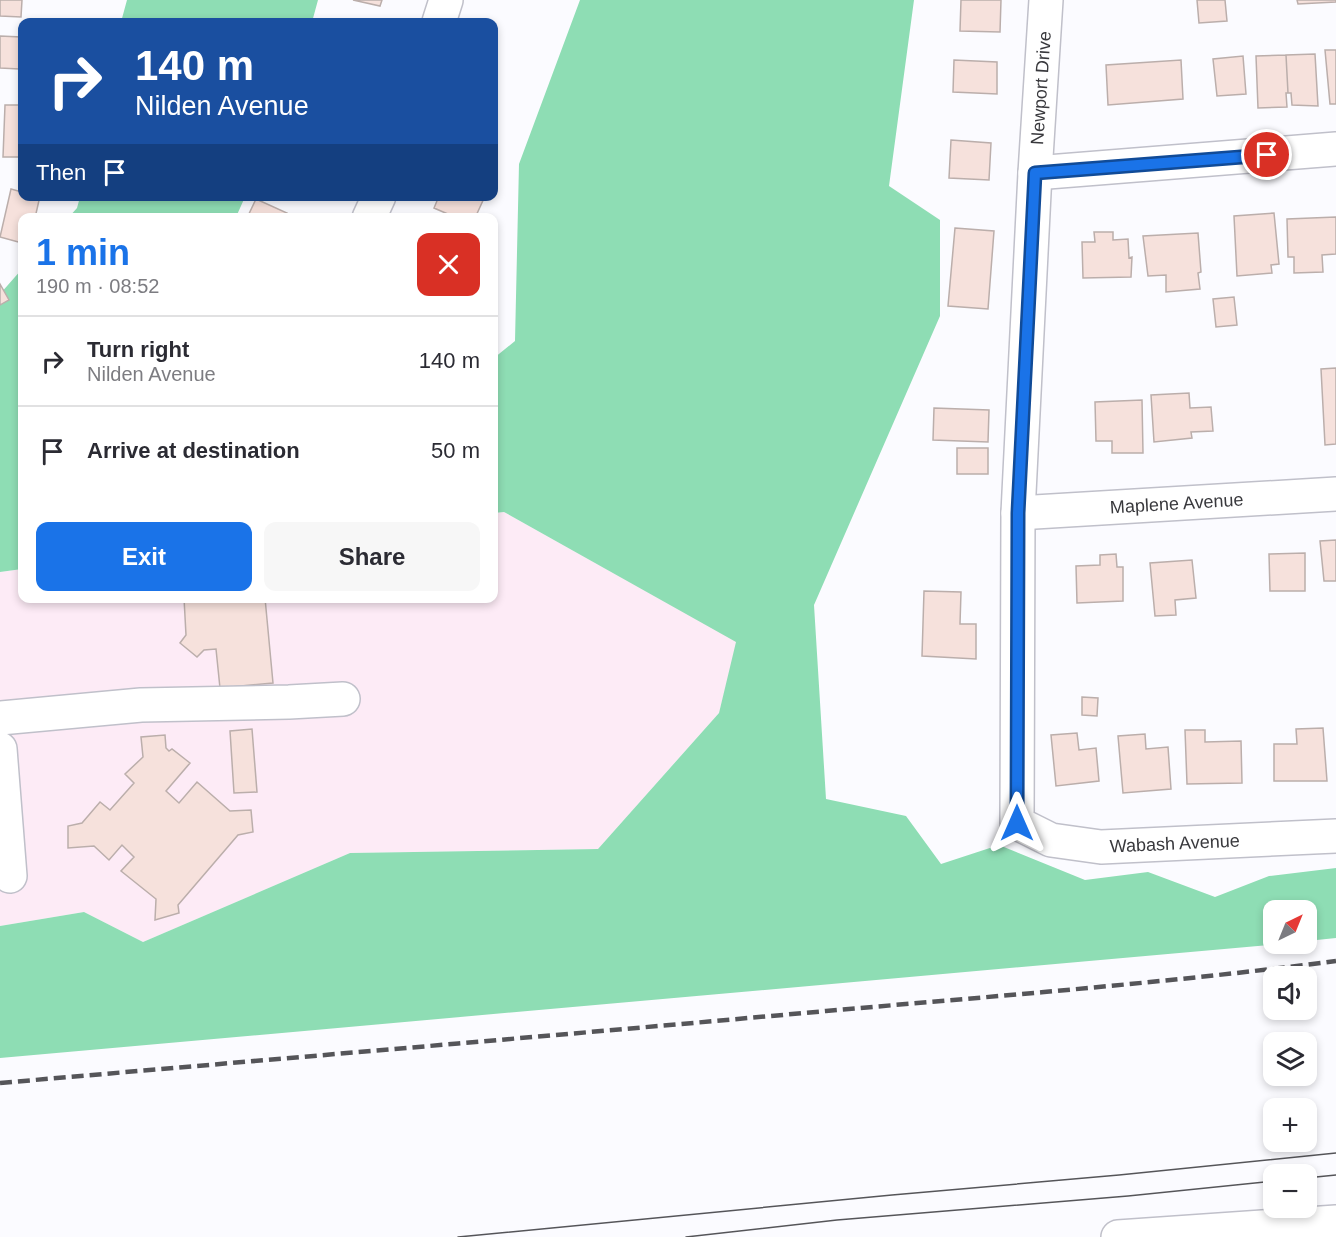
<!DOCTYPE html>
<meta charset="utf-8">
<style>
body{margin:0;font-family:Helvetica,sans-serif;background:#f7f7f7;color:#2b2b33;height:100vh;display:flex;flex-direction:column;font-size:22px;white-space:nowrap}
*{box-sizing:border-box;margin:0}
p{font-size:20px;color:#7c7c81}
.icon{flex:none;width:33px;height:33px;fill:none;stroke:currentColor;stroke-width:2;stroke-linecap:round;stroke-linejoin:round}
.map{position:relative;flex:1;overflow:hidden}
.drawer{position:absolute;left:18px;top:213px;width:480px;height:390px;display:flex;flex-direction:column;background:#fff;border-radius:12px;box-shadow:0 3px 9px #0003}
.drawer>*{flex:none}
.guide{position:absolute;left:18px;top:18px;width:480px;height:183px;border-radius:12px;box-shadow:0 3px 9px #0003;background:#1a4fa0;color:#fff;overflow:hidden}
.needle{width:39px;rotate:43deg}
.fabs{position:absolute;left:1263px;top:900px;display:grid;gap:12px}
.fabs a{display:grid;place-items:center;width:54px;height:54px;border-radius:12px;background:#fff;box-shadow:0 3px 9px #0003;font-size:30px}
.pin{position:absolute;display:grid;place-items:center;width:51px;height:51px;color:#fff;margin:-26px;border:3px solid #fff;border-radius:50%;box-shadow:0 2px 6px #0007}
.me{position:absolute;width:66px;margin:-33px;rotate:0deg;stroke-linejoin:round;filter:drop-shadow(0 0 4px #0008)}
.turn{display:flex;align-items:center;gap:21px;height:126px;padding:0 18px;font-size:27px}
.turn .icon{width:78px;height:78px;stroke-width:2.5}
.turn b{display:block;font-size:42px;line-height:51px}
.then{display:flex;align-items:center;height:57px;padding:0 18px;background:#0003;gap:12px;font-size:22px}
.round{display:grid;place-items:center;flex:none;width:63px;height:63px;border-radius:12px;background:#f7f7f7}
.overview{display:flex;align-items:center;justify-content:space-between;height:102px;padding:0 18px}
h1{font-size:36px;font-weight:800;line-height:45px;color:#1a73e8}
.button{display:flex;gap:12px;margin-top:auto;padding:12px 18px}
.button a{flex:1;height:69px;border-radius:12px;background:#1a73e8;color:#fff;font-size:24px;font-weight:800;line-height:69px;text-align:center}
.button a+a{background:#f7f7f7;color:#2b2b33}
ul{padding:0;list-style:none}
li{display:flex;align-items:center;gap:18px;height:90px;padding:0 18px;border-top:2px solid #e1e1e2}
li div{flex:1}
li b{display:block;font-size:22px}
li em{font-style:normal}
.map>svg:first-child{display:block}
</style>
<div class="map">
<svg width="1336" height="1237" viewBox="0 0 1336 1237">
<rect width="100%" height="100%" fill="#fbfbff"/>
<!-- commercial -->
<path fill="#fdebf6" d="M504 512 737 642 719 713 598 849 350 853 143 942 84 912 0 926V572L22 569V598H494V513Z"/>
<!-- green -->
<path fill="#8eddb4" d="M127 0H318L312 22H121Z
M580 0H914L889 186 940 220V316L814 605 826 799 906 816 941 864 999 845 1085 880 1148 872 1215 897 1269 876 1336 868V938L1307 941 1306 910H1274V944H1280L0 1058V926L84 912 143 942 350 853 598 849 719 713 736 642 504 512 494 513V358L515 341 519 164Z
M80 197V196L245 197 236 217H69L77 208Z
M22 269V569L0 572V294Z"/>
<!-- building -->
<path fill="#f6e1dc" stroke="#bbaeab" stroke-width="1.5" d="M0 0H22L21 17 0 16Z
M353 0H382L380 6Z
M961 0H1001L1000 32 960 31Z
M1197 0H1225L1227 21 1199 23Z
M1297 0H1336V2L1298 4Z
M0 36 21 37 19 69 0 68Z
M1325 50H1336V104H1330Z
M1315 54 1318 106 1292 105 1291 93H1288L1286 55Z
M1286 55 1288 93H1286L1287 107 1258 108 1256 56Z
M1243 56 1246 94 1217 96 1213 59Z
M954 60 997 62V94L953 92Z
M1181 60 1183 99 1108 105 1106 65Z
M5 105H22V157H3Z
M951 140 991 143 989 180 949 178Z
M11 189 22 192V196H40L35 218H22V243L0 237Z
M439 196 450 198 485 196 475 218H457L434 208Z
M256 199 287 213 284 218H247Z
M1274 213 1279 264 1271 265 1272 273 1237 276 1234 216Z
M1336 217V254L1322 255 1323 272 1294 273V257H1288L1287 219Z
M955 228 994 231 988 309 948 306Z
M1094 232H1113V240L1128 239 1129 258 1132 257 1131 277 1083 278 1082 242H1095Z
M1198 233 1201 272 1198 273 1200 289 1166 292V275L1148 276 1143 236Z
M0 284 9 300 0 305Z
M1234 297 1237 325 1216 327 1213 299Z
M1336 368V444L1325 445 1321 369Z
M1189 393 1190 408 1211 407 1213 431 1191 432 1192 438 1154 442 1151 395Z
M1142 400 1143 453H1112V441H1096L1095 402Z
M934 408 989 410 988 442 933 440Z
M957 448H988V474H957Z
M1336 540V581H1324L1320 541Z
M1305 553V591H1270L1269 554Z
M1116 554 1117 567H1123V601L1077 603 1076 566 1100 565V555Z
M1192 560 1196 598 1175 600 1176 615 1155 616 1150 563Z
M924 591 961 592 960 624H976V659L922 656Z
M184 598H265L273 683 220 688 216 649 204 650 197 657 180 643 186 635Z
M1082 697 1098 698 1097 716 1082 715Z
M1323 728 1327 781H1274V744H1297L1296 729Z
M252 729 257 792 234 793 230 731Z
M1185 730H1205V742L1241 741 1242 783 1187 784Z
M1077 733 1079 750 1096 748 1099 781 1056 786 1051 735Z
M1145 734 1146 749 1168 747 1171 789 1123 793 1118 736Z
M165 735 166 748 169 751 172 749 190 763 166 791 179 803 197 782 230 811 251 810 253 832 238 835 178 905 179 913 155 920 156 899 121 871 134 857 122 845 109 860 94 846 68 848V826L82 823 100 802 110 810 134 783 125 774 143 757 141 737Z"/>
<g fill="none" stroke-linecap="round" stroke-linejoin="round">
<!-- minor casing -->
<g stroke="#c0c0ca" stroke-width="36">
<g id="minor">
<path id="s1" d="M1046 0 1035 173 1018 513 1017 823 1051 840 1101 847 1336 836"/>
<path d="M439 22 446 0"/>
<path d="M1035 173 1336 149"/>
<path d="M369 218 379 196"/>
<path id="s2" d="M1018 513 1336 494"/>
<path d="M0 718 141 705 289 702 343 699"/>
<path d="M0 749 10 876"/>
<path d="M1118 1237 1336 1222"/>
</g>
</g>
<!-- minor -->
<use href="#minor" stroke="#fff" stroke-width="33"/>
<!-- tram -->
<path stroke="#555559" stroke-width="1.5" d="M1306 1178 1336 1175
M458 1237 892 1195 1119 1175 1336 1153
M686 1237 837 1220 1128 1196 1274 1181"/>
<!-- rail -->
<path stroke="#555559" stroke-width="4.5" stroke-dasharray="12 6" stroke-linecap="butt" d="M0 1083C275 1059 551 1036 826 1011 996 996 1167 983 1336 961"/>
</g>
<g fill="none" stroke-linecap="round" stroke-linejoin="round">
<!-- route casing -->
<g stroke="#114b97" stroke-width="15">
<path id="route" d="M1017 823 1018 513 1035 173 1267 155"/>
</g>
<!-- route -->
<use href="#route" stroke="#1a73e8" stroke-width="10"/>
</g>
<g text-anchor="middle" stroke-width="5" stroke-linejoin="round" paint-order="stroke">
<!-- street labels -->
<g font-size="18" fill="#39393d" stroke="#fff">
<text transform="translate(1041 88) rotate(-86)" y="6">Newport Drive</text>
<text dy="6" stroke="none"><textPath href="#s2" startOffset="159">Maplene Avenue</textPath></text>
<text dy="6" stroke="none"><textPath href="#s1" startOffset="986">Wabash Avenue</textPath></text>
</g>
</g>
</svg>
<div class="fabs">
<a><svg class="needle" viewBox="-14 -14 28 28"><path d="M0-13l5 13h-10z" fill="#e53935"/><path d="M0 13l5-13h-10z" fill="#7c7c81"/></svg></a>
<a><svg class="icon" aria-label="sound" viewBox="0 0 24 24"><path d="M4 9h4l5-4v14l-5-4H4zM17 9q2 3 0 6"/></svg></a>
<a><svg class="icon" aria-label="layers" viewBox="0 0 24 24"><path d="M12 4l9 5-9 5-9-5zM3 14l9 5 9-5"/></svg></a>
<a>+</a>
<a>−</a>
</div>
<div class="pin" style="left:1267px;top:155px;background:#d93025"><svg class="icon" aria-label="arrive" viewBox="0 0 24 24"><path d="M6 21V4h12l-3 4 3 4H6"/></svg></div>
<svg class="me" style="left:1017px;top:823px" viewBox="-20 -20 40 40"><path d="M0-17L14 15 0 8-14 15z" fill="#1a73e8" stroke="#fff" stroke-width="4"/></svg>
<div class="guide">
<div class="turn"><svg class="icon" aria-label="right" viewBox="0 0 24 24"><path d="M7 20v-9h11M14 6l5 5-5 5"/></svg><div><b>140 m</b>Nilden Avenue</div></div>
<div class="then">Then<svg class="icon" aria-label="arrive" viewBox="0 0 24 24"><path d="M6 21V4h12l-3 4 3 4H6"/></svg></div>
</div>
<section class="drawer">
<div class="overview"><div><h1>1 min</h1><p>190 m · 08:52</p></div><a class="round" style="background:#d93025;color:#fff"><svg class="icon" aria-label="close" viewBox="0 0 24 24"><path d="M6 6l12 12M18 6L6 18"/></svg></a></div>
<ul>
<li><svg class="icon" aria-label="right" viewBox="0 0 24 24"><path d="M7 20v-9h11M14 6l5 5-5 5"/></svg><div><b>Turn right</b><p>Nilden Avenue</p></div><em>140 m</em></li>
<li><svg class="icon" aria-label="arrive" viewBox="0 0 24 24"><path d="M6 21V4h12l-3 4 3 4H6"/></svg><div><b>Arrive at destination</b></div><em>50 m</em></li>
</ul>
<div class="button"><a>Exit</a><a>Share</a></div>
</section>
</div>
